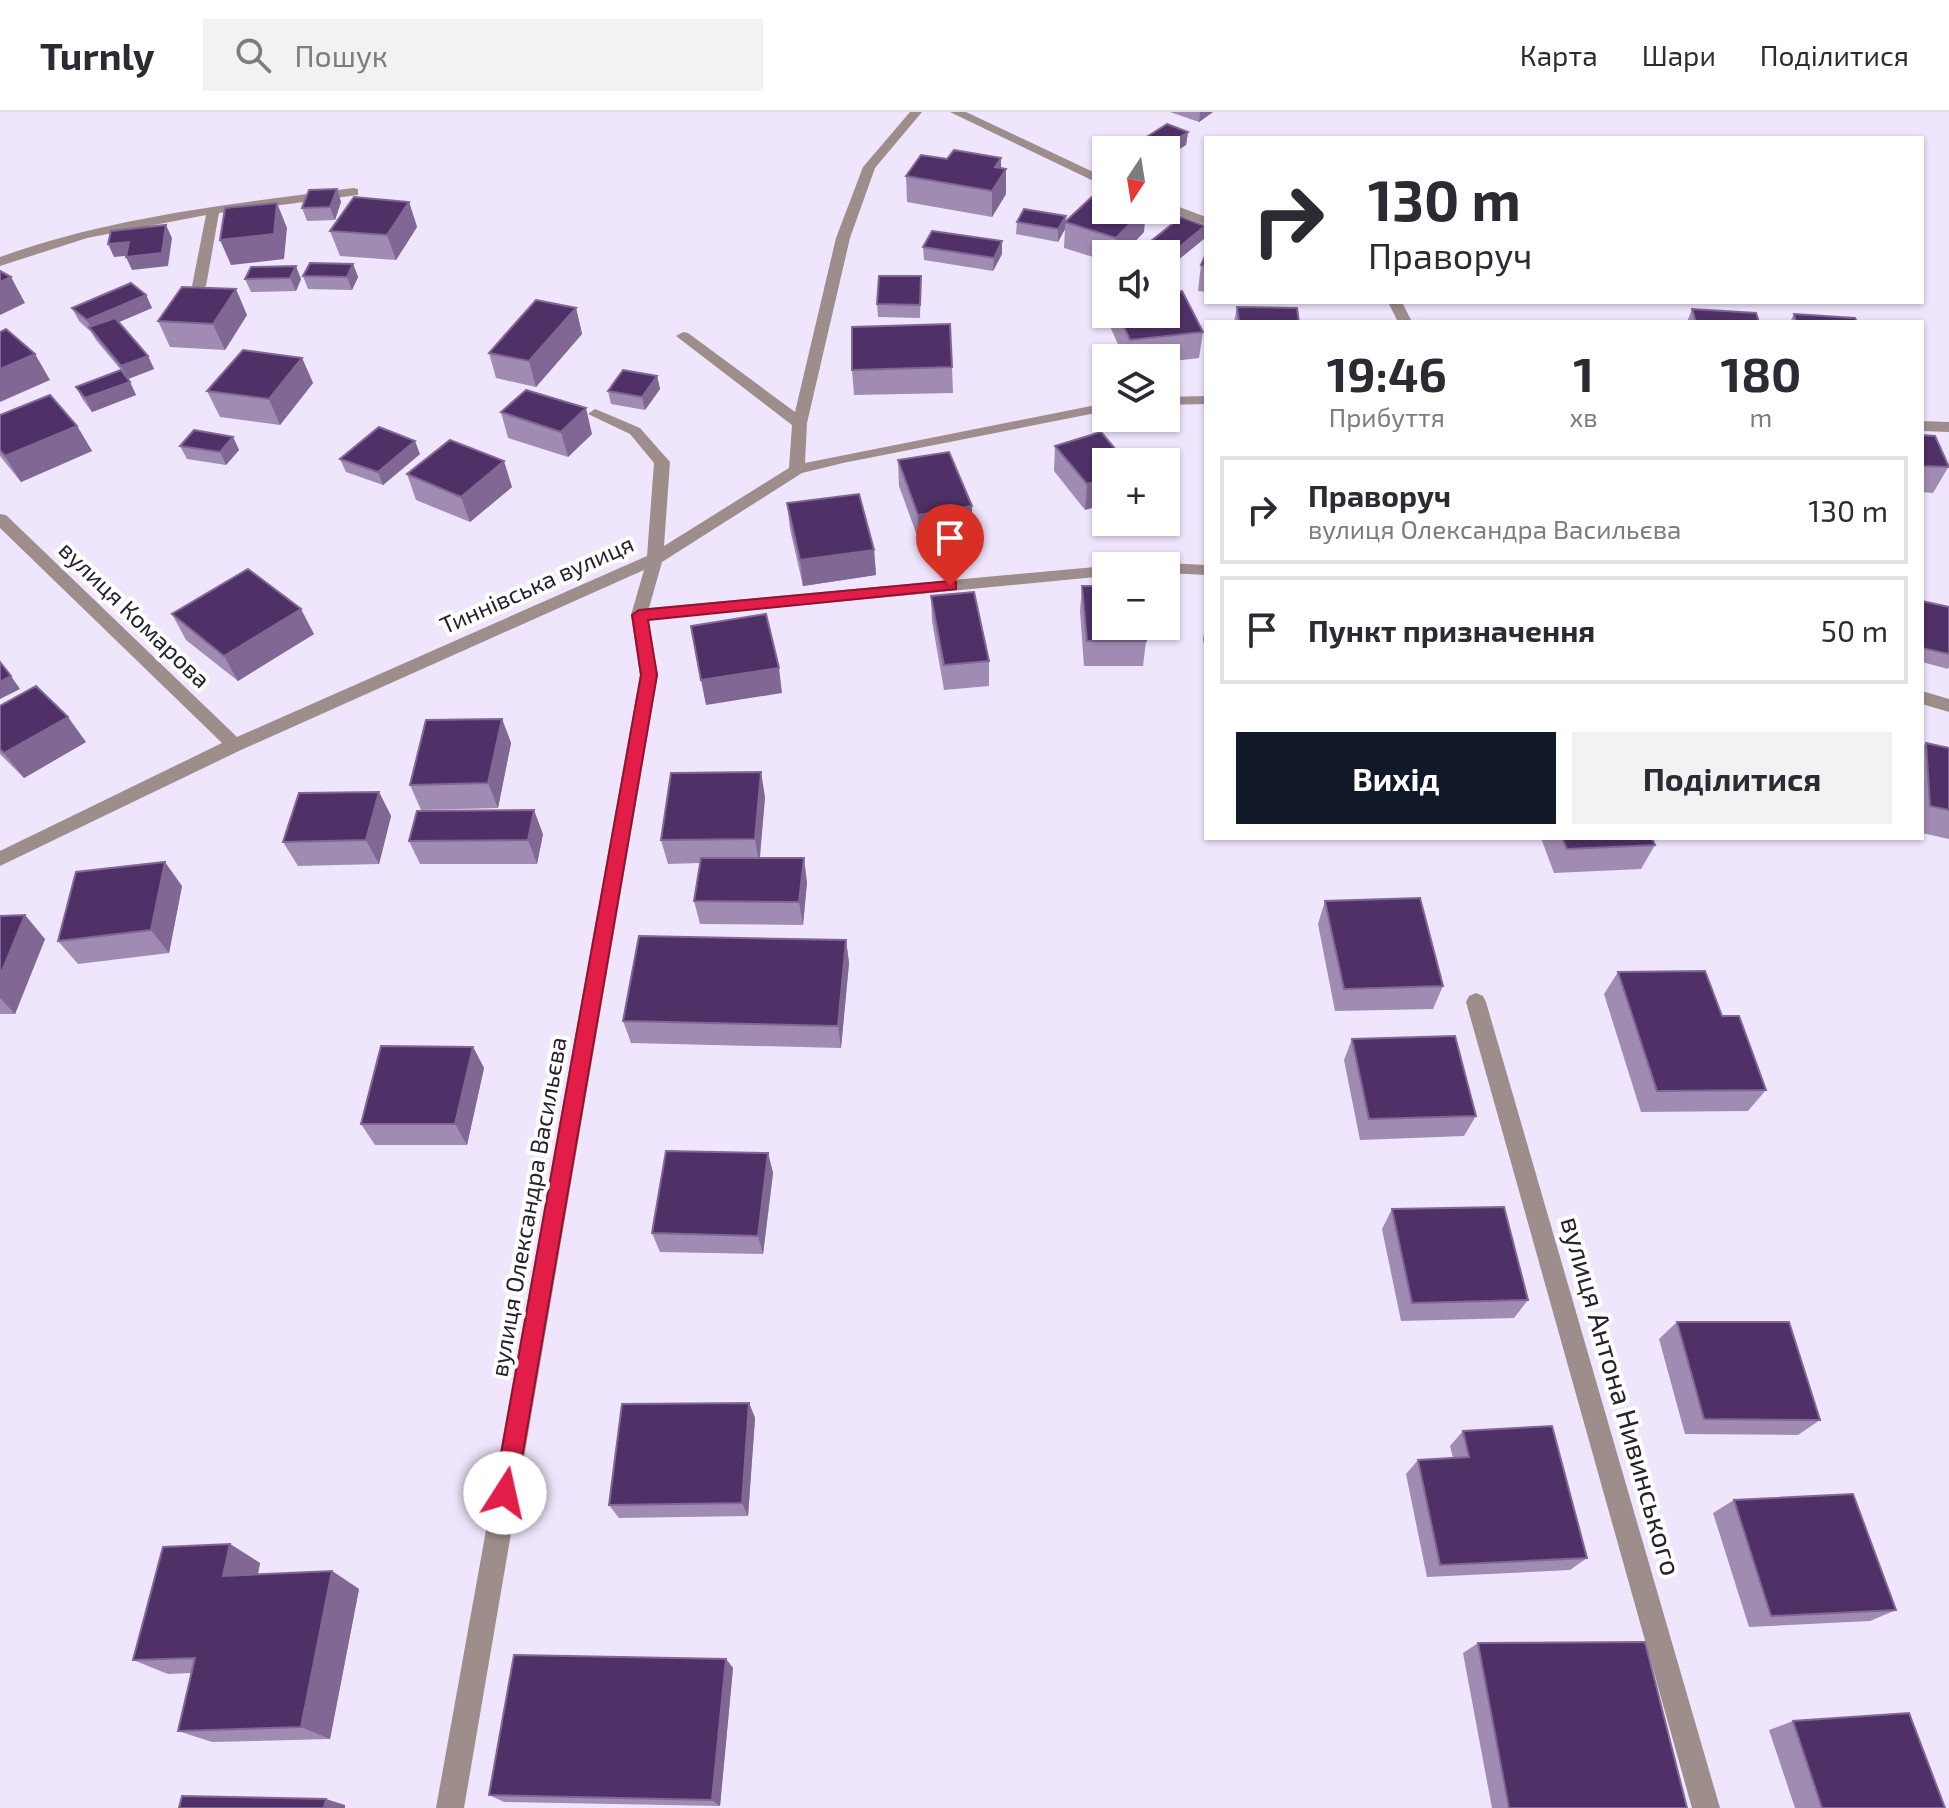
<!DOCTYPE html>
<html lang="uk">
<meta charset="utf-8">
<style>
body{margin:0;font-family:"Exo 2",sans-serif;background:#f2f2f3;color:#2b2b33;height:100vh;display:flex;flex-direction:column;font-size:30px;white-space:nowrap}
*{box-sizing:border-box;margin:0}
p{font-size:26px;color:#7c7c81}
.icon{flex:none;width:44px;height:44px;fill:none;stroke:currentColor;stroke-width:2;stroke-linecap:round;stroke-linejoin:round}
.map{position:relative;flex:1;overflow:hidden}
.drawer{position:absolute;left:1204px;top:208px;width:720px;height:520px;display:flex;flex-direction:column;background:#fff;border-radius:0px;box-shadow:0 2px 6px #0004}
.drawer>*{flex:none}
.top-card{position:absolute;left:1204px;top:24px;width:720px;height:168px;border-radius:0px;box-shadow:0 2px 6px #0004;background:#fff;color:#2b2b33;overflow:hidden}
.needle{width:52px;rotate:192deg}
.buttons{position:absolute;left:1092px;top:24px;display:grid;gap:16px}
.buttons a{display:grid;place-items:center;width:88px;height:88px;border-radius:0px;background:#fff;box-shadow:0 2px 6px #0004;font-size:40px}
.pin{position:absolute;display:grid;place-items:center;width:68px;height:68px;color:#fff;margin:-82px -34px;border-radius:50% 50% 50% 0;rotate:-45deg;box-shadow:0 0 8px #0007}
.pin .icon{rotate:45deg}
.me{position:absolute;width:88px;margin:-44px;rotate:10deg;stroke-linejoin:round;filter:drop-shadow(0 0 6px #0008)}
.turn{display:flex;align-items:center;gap:28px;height:168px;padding:0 32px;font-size:36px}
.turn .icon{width:104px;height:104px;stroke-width:2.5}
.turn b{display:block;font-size:56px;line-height:68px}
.eta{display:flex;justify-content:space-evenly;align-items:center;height:136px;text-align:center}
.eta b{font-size:48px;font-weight:700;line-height:56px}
.primary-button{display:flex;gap:16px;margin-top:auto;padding:16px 32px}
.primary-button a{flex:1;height:92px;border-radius:0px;background:#111827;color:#fff;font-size:32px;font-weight:700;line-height:92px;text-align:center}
.primary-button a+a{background:#f2f2f3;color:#2b2b33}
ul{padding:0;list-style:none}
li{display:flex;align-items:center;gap:24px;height:108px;margin:0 16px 12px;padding:0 16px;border:4px solid #e1e1e2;border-radius:0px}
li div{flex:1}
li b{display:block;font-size:30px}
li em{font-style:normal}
header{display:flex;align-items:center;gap:48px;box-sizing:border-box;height:112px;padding:0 40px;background:#fff;border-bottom:2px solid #e1e1e2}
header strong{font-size:38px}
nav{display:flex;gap:44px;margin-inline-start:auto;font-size:28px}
.search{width:560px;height:72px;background:#f2f2f3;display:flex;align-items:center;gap:20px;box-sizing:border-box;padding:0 28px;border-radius:0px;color:#7c7c81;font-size:30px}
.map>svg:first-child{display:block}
</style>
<header>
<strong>Turnly</strong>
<div class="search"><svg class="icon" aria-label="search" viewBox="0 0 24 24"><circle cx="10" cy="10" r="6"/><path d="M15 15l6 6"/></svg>Пошук</div>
<nav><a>Карта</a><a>Шари</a><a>Поділитися</a></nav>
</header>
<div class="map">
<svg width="1949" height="1696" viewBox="0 0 1949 1696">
<rect width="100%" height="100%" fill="#efe5fd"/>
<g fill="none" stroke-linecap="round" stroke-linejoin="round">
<!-- minor -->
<path fill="#9d8e8c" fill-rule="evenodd" d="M910 0H922L875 56 850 126 807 311 805 351 1106 291V299L843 351 802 361 662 450 649 496 1106 454V464L648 508 658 563 464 1696H436L640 563 631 503 644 458 241 638 0 754V739L222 631 0 416V402L6 403 237 625 647 444 654 351 630 322 588 302 595 297 600 299 640 316 670 350 664 434 789 356 792 313 676 224 683 220 688 221 795 300 836 126 863 55Z
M950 0H966L1106 66V75Z
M353 76 358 77V83L219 101 206 174 199 178 192 174 206 103 87 126 0 154V145C114 104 234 92 353 76Z
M1166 90 1206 105V113L1165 98Z
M1388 190H1402L1412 210H1398Z
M1206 284V292L1166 293V285Z
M1922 309 1949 310V320L1922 319Z
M1166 451 1206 453V463L1166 461V454H1159Z
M1922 579 1949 587V600L1922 592Z
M1476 881 1483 884 1486 890 1720 1696H1692L1466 890 1469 884Z"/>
</g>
<!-- wall -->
<path fill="#a08bb2" d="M1170 0H1213L1199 10Z
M1188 20 1186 33 1166 38H1136L1137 31Z
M1001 46V56L1006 57V82L992 105 907 90 906 64 947 47Z
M337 77 341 90 335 108 307 109 302 96Z
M409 90 417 115 396 148 340 144 330 119Z
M1017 110H1065L1144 120 1123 142H1106V149L1064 136 1065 117 1058 130 1016 122Z
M923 135 1002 142 993 159 924 148Z
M1206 142V180L1198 179 1201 153Z
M353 152 358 165 352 178 308 177 303 164Z
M251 155 301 167 296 179 251 180 245 167Z
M921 164 920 206 878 205 877 192Z
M146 183 152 196 119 210 148 244 154 257 128 267 136 283 92 300 83 288 76 275 121 258 96 228 91 220 79 209 72 196Z
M1237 195 1299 210H1234Z
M576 196 582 222 536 275 496 266 489 241Z
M1692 197 1759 210H1687Z
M1109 202H1166L1203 220 1199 246 1166 250V246H1124L1109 212Z
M1794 202 1857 210H1790Z
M247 203 225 238 170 235 158 209Z
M302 246 313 271 280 313 220 305 207 279Z
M952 255 953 281 854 283 852 258Z
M657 264 660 277 645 298 611 292 608 279Z
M501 300 592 322 568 345 508 326Z
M0 303 77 314 92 339 21 370 0 344Z
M1101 320 1085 398 1054 359 1055 334Z
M1922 323 1949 354 1933 381 1922 380Z
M233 325 239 338 226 353 187 347 180 334Z
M420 342 383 373 346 360 340 347Z
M898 348 972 394V420L919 429 899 374Z
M407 362 512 375 470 410 416 388Z
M787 391 874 438 876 463 803 474 790 417Z
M1082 474 1146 529 1143 554H1084L1080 499Z
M931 484 989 549V574L944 578 932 509Z
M1922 489 1949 495V555L1948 557 1922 550Z
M172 502 314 522 238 569 186 528Z
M1206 510V546L1203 527Z
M0 594 86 630 24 666 0 642Z
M502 607 511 631 498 696 421 698 410 673Z
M1926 631 1949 636V727L1922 721V636Z
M379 680 391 704 379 752 298 754 283 730Z
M765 685 760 746 807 770 803 813 700 812 694 789 700 751 668 752 661 728Z
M543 722 537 752H420L409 729Z
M1541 726H1652L1655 733 1641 757 1554 761Z
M182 774 169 841 78 852 58 829Z
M1325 789 1443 874 1433 897 1335 899 1318 812Z
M0 804 45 827 15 902H0Z
M846 828 849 851 841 936 631 931 623 909Z
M1618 860 1722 904 1766 978 1748 999 1641 1000 1604 882Z
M1352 927 1476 1004 1464 1024 1360 1028 1344 948Z
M473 935 484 956 467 1033H375L361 1012Z
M768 1041 773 1061 763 1142 660 1140 652 1121Z
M1392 1097 1528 1188 1514 1206 1401 1209 1382 1117Z
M1677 1210 1820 1308 1798 1323 1685 1322 1659 1227Z
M749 1291 755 1306 748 1404 619 1406 609 1393Z
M1463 1319 1587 1446 1570 1458 1427 1465 1406 1362 1418 1348 1453 1346 1450 1334Z
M1734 1388 1896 1498 1870 1509 1749 1515 1713 1401Z
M230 1432 260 1451 258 1463 332 1459 359 1477 330 1627 212 1630 178 1619 191 1561 168 1562 133 1548Z
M1478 1531 1687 1696H1492L1463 1541Z
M726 1547 733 1556 720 1694 504 1690 489 1683Z
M1793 1609 1945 1696H1795L1769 1618Z"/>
<!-- shaded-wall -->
<path fill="#806794" d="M1200 0H1213L1199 10Z
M1188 20 1186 33 1166 46V38H1160Z
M1001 46V66L1006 57V82L992 105V79L995 55Z
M337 77 341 90 335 108 330 95Z
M409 90 417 115 396 148 387 123Z
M277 91 287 116 284 147 231 153 220 128Z
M1143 98H1146L1144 120 1123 142H1114L1116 126Z
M1066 104 1065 117 1058 130V117Z
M166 113 172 126 168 154 132 158 126 145Z
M1205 114 1204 127 1166 158V146Z
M1002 129V142L993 159 994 146Z
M129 130 135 143 114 145 108 132Z
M353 152 358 165 352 178 347 165Z
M296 154 301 167 296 179 290 166Z
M11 165 25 191 0 203V170Z
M236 177 247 203 225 238 213 212Z
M146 183 152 196 93 221 87 208Z
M576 196 582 222 536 275 529 249Z
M35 242 50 268 0 290V257Z
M148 244 154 257 128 267 121 254Z
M302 246 313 271 280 313 269 287Z
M657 264 660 277 645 298 642 285Z
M130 270 136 283 92 300 85 286Z
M586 296 592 322 568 345 561 320Z
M77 314 92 339 21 370 5 344Z
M233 325 239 338 226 353 220 340Z
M415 329 420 342 383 373 378 360Z
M504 349 512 375 470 410 461 385Z
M1106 367V392L1085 398 1087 372Z
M972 394V420L919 429 918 403Z
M874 438 876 463 803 474 800 448Z
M301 497 314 522 238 569 224 544Z
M779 556 782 581 706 593 701 568Z
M11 564 20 577 0 587V570Z
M68 605 86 630 24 666 4 641Z
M502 607 511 631 498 696 488 671Z
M761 660 765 685 759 751 755 727Z
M379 680 391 704 379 752 366 728Z
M534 698 543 722 537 752 528 728Z
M804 746 807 770 803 813 799 790Z
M165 750 182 774 169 841 151 818Z
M25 803 45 827 15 902 0 886V864Z
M846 828 849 851 841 936 838 914Z
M473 935 484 956 467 1033 455 1012Z
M768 1041 773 1061 763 1142 758 1124Z
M749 1291 755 1306 748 1404 742 1391Z
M230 1432 260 1451 253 1481 223 1464Z
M332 1459 359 1477 330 1627 301 1615Z
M726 1547 733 1556 720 1694 712 1688Z
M326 1687 345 1693V1696H324Z"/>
<!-- building -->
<path fill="#503167" stroke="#806794" stroke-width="2" d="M1167 12 1188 20 1160 38H1153L1137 31Z
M954 38 1001 46 995 55 1006 57 992 79 906 64 921 43 947 47Z
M337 77 330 95 302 96 309 78Z
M1097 80 1106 82V98H1143L1116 126 1065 110Z
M354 85 409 90 387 123 330 119Z
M277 91 274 122 220 128 225 96Z
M1024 97 1066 104 1058 117 1017 110Z
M1181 105 1205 114 1166 146V142H1151L1140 138Z
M166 113 162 141 126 145 129 130 108 132 111 119Z
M932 119 1002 129 994 146 923 135Z
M1206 142V154L1201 153Z
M310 151 353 152 347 165 303 164Z
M296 154 290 166 245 167 251 155Z
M0 159 11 165 0 170Z
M879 164H921L920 193 877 192Z
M131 171 146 183 87 208 72 196Z
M182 175 236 177 213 212 158 209Z
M1182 179 1203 220 1130 228 1118 202H1166V181Z
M536 188 576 196 529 249 489 241Z
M1237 195 1297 196 1299 210H1239Z
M1692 197 1756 201 1759 210H1696Z
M1794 202 1855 206 1857 210H1796Z
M115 206 148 244 121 254 89 215Z
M950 212 952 255 852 258V215Z
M6 217 35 242 0 257V220Z
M243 238 302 246 269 287 207 279Z
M121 258 130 270 85 286 76 275Z
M623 258 657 264 642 285 608 279Z
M526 278 586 296 561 320 501 300Z
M50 283 77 314 5 344 0 338V303Z
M379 315 415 329 378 360 340 347Z
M194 318 233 325 220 340 180 334Z
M1101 320 1126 350H1106V367L1087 372 1055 334Z
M1922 323 1935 324 1949 355 1922 354Z
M450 328 504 349 461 385 407 362Z
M949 340 972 394 918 403 898 348Z
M859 382 874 438 800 448 787 391Z
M248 457 301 497 224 544 172 502Z
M1082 474H1106V514H1144L1146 529H1087Z
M974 480 989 549 944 553 931 484Z
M1922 489 1949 495V542L1922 536Z
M766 502 779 556 701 568 691 514Z
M0 550 11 564 0 570Z
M36 574 68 605 4 641 0 637V594Z
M502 607 488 671 410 673 426 608Z
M1926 631 1949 636V698L1930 694Z
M761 660 755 727 661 728 671 661Z
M379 680 366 728 283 730 299 681Z
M534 698 528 728 409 729 417 699Z
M1562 726H1652L1655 733 1567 737Z
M701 746H804L799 790 694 789Z
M165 750 151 818 58 829 76 760Z
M1420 786 1443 874 1344 877 1325 789Z
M25 803 0 864V804Z
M639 824 846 828 838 914 623 909Z
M1705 859 1722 904H1739L1766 978 1657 979 1618 860Z
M1455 924 1476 1004 1369 1007 1352 927Z
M381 934 473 935 455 1012H361Z
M666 1039 768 1041 758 1124 652 1121Z
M1504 1095 1528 1188 1412 1191 1392 1097Z
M1677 1210H1789L1820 1308 1704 1307Z
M749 1291 742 1391 609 1393 622 1292Z
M1552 1314 1587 1446 1440 1453 1418 1348 1469 1345 1463 1319Z
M1853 1382 1896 1498 1771 1504 1734 1388Z
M230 1432 223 1464 332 1459 301 1615 178 1619 195 1546 133 1548 163 1435Z
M1645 1530 1687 1696H1509L1478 1531Z
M514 1543 726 1547 712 1688 489 1683Z
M1909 1601 1945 1696H1822L1793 1609Z
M182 1684 326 1687 324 1696H179Z"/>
<!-- route -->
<path fill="#e11d48" stroke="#92132f" stroke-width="2" d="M950 469 956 470V477L648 508 657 563 516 1381 513 1389 505 1393 497 1389 494 1381 641 563 632 503 639 498Z"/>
<g text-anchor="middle" stroke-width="8" stroke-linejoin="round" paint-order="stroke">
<!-- street labels -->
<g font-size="24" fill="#26212c" stroke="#fff">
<text transform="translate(537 473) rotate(-24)" y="8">Тиннівська вулиця</text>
<text transform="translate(134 503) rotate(44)" y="8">вулиця Комарова</text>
<text transform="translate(529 1095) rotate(-80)" y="8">вулиця Олександра Васильєва</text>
</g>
<!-- near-street labels -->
<g font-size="28" fill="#26212c" stroke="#fff">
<text transform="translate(1621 1284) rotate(74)" y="10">вулиця Антона Нивинського</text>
</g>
</g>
</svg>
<div class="buttons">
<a><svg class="needle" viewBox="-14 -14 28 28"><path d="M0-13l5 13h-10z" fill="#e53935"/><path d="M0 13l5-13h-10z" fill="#7c7c81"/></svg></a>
<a><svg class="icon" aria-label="sound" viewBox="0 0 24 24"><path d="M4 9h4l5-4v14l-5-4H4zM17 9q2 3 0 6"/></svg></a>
<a><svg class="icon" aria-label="layers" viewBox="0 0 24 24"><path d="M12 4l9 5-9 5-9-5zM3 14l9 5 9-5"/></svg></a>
<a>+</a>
<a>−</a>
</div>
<div class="pin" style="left:950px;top:474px;background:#d93025"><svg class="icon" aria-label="arrive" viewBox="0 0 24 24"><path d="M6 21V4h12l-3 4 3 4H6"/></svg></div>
<svg class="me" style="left:505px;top:1381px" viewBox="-20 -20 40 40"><circle r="19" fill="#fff"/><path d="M0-13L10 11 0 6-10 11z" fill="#e11d48"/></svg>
<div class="top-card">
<div class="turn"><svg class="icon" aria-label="right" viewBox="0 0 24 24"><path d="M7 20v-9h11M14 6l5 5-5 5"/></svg><div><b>130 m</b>Праворуч</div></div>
</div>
<section class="drawer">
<div class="eta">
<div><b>19:46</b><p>Прибуття</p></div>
<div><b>1</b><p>хв</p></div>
<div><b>180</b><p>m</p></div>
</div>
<ul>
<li><svg class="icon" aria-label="right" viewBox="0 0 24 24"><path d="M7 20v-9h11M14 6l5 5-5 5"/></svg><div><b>Праворуч</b><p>вулиця Олександра Васильєва</p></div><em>130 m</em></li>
<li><svg class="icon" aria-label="arrive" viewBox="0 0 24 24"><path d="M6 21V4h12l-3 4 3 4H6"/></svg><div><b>Пункт призначення</b></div><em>50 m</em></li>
</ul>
<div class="primary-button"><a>Вихід</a><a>Поділитися</a></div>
</section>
</div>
